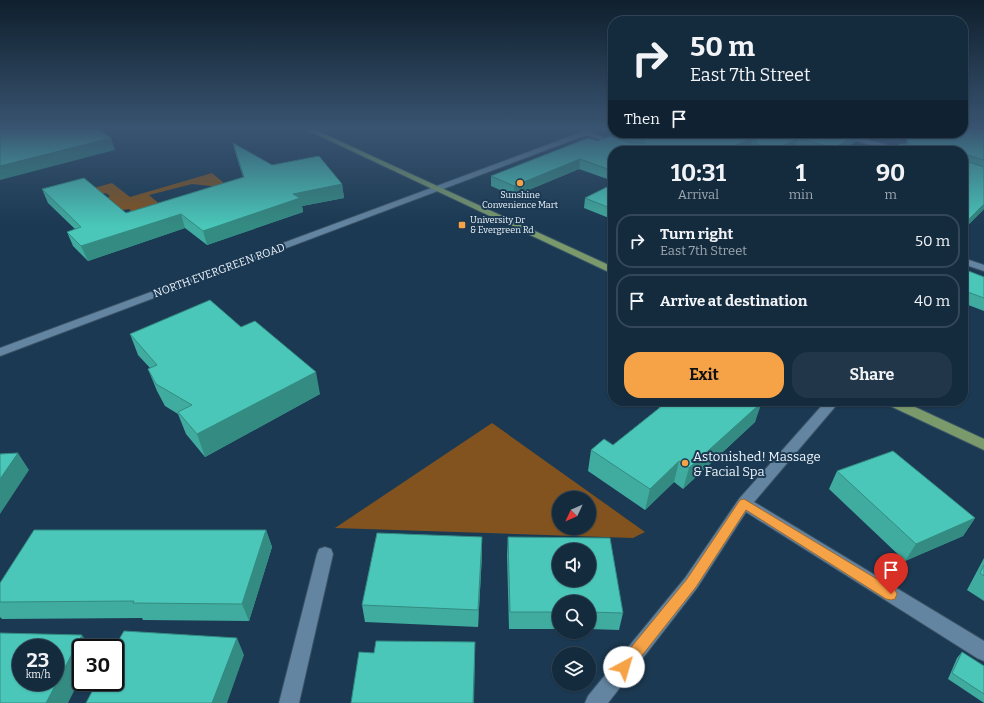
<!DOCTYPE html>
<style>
body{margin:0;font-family:Bitter,serif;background:#213749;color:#f1f3f6;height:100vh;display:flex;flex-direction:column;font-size:15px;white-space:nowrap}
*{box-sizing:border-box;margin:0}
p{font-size:13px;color:#9da7b0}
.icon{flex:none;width:22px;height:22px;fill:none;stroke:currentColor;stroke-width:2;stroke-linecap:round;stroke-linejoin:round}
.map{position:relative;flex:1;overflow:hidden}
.panel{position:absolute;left:608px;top:146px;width:360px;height:260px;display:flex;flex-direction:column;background:#142b3e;border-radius:16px;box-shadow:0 1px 3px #0004,0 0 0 1px #334758}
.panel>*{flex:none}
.hud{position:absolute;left:608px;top:16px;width:360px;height:122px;border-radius:16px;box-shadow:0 1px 3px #0004,0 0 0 1px #334758;background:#142b3e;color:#f1f3f6;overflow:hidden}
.needle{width:26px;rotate:226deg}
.tools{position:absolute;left:552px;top:491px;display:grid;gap:8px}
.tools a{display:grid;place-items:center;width:44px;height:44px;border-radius:50%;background:#142b3e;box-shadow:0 1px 3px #0004,0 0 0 1px #334758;font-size:20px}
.speed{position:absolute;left:12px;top:639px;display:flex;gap:8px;font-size:20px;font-weight:700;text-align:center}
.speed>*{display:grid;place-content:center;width:52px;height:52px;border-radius:50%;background:#142b3e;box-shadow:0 1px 3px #0004,0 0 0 1px #334758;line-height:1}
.speed small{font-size:10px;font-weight:400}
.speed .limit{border:2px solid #111;border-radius:6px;background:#fff;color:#111}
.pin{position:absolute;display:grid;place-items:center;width:34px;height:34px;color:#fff;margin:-41px -17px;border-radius:50% 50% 50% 0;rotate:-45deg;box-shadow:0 0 4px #0007}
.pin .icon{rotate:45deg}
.me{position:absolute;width:44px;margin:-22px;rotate:39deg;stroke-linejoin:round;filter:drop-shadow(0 0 3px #0008)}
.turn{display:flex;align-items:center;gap:14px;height:84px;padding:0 16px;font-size:18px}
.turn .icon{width:52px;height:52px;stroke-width:2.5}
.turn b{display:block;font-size:28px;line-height:34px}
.then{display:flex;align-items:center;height:38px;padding:0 16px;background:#0003;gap:8px;font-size:15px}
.eta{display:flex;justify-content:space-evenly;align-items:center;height:68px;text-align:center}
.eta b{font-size:24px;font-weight:700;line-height:28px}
.button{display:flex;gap:8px;margin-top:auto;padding:8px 16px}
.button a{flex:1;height:46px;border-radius:16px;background:#f6a247;color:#111;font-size:16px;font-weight:700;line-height:46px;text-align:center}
.button a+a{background:#213749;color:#f1f3f6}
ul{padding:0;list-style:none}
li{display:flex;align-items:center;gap:12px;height:54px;margin:0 8px 6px;padding:0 8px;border:2px solid #334758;border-radius:16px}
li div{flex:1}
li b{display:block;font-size:15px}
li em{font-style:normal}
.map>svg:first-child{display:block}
</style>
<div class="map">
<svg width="984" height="703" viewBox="0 0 984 703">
<rect width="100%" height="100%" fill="#1b3952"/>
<!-- green -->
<path fill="#82531e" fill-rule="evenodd" d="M212 173 224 183 221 187 192 184 149 195 169 212 141 221 129 209 117 211 105 199 110 196 106 193 98 195 90 189 112 183 130 197Z
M492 423 645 532 633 538 335 528ZM559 498H589V528H559Z"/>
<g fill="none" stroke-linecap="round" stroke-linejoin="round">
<!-- minor casing -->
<g stroke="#3a5366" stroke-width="2">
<path id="minor" d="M593 128H602L592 133 642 151H631L586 135 0 356V348Z
M828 133H840L904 149 905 151H892Z
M963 258 984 265V271L963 264Z
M826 401H840L754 502 984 641V661L977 658 746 512 697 588 608 703H585L588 696 685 578 739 499Z
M325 547 331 549 333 554 299 703H279L317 554 319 549Z"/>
</g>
<!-- major casing -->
<g stroke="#3a5366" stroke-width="2">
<path id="major" d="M303 128H311L613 267V274Z
M884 401H902L984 439V450L886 404Z"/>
</g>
<!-- minor -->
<use href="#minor" fill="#6485a1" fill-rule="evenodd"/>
<!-- major -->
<use href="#major" fill="#7a9a6c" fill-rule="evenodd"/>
</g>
<!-- wall -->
<path fill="#40ab9f" d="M984 128V209L963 230V151L906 144 907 139Z
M619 133H870L863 137 857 136 855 142 844 149 853 151H810L795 147 787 151H754L751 146 613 151V181L579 169 514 196 491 186V176L598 141 619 139Z
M233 143 272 165 342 184 344 198 302 206 303 212 207 245 185 228 88 261 73 246 67 232 75 229 48 203 42 189 126 213 243 177 236 155Z
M613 184V216L609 218 584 208 585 198Z
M963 269 984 277V311L963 303Z
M241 327 320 394 205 457 186 434 178 414 165 406 157 391 148 369 150 368 138 355 130 334Z
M657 401H760L755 422 683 489 674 482 645 510 588 471 591 450 613 445 659 408Z
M837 471 975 518 963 536 905 561 829 489Z
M266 530 272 547 249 621 143 620 142 618 2 619 0 617V583Z
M482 537V554L478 627 365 622 362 605Z
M508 537 623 613 619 630 589 629V602H559V629H509L507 555Z
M984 558V601L967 590Z
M962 652 984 666V703L948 679 957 658Z"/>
<!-- shaded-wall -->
<path fill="#348b82" d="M858 133 855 142 840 151H833L834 148Z
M865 133H870L863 137Z
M753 137 751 146 741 151H724Z
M111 138 115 150 0 180V166Z
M798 138 795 147 787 151H773Z
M580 159 579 169 514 196V186Z
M342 184 344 198 302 206 303 212 207 245 203 231 293 194Z
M984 204V209L963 230V225Z
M613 207V216L609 218 610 208Z
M181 214 185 228 88 261 81 246Z
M316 372 320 394 205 457 197 434Z
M762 402 755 422 683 489 689 468Z
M18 453 29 470 0 514V479Z
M679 461 674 482 645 510 650 489Z
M975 518 963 536 905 561 916 544Z
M266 530 272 547 249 621 242 604Z
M482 537V554L478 627V610Z
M82 635 91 648H81V677L68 703H46Z
M237 638 244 655 227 703H212Z
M475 642V659L474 703H473Z"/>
<!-- building -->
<path fill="#4ac7b9" stroke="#348b82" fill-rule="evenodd" d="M5 128H97L111 138 0 166V129Z
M963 128H984V160L967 155 965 156 966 161 984 167V204L963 225V184L964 183H963V151H890L900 144H909L907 139 917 133H963Z
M622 133H858L834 148 798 138 773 151H761L753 137 724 151H613V171L580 159 514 186 491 176 588 138 598 141 610 136 632 143H644V140Z
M233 143 272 165 319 156 342 184 293 194 300 198 203 231 181 214 81 246 67 232 81 227 42 189 84 178 126 213 244 177Z
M842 148 853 151H837Z
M613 184V207L610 208 585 198Z
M963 269 984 277V298L965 291 963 293Z
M210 300 241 327 255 321 316 372 197 434 178 412 192 405 156 384 148 369 157 365 130 334Z
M667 401H760L762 402 689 468 679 461 650 489 591 450 604 439 613 445 667 402Z
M893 451 975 518 916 544 837 471Z
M18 453 0 479V454Z
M34 530H266L242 604 133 603 134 601 0 602V583Z
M377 533 482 537 478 610 362 605Z
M508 537 610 538 623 613 589 612V602H559V612H510ZM559 550H589V580H559Z
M984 565V576L980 573Z
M124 631 237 638 212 703H86L97 682H115V648H114Z
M0 633 82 635 46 703H0ZM21 648H55V682H21Z
M376 641 475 642 473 703H351L359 652 374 653Z
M962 652 984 666V694L952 673Z"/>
<!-- sky -->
<linearGradient id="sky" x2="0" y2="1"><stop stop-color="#0f1f2d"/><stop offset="0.57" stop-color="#395471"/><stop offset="1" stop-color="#395471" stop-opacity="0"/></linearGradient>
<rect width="984" height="226" fill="url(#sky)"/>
<!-- route -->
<path fill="#f6a247" stroke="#a0692e" d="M744 499 895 590 897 594 895 599 891 600 886 599 746 510 696 587 629 672 624 674 619 672 617 667 619 662 687 579 740 500Z"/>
<!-- markers -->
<g fill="#f6a247" stroke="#1b3952" stroke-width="1.5">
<circle cx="520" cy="183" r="4"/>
<rect x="458" y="221" width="8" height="8" rx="2"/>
<circle cx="685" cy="463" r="4"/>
</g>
<g text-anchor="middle" stroke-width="4" stroke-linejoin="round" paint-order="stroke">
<!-- far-poi labels -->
<g font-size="9" fill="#eef5fc" stroke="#1b3952">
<text x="520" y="198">Sunshine<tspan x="520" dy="10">Convenience Mart</tspan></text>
<text x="470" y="223" text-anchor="start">University Dr<tspan x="470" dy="10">&amp; Evergreen Rd</tspan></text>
</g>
<!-- street labels -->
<g font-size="11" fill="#eef5fc" stroke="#1b3952">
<text transform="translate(219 270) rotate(-20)" y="4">NORTH EVERGREEN ROAD</text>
</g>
<!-- near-poi labels -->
<g font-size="13" fill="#eef5fc" stroke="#1b3952" text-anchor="start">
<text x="693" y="461">Astonished! Massage<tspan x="693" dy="15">&amp; Facial Spa</tspan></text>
</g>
</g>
</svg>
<div class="tools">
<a><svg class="needle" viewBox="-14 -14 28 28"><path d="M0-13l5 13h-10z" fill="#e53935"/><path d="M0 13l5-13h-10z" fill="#9da7b0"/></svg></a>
<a><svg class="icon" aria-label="sound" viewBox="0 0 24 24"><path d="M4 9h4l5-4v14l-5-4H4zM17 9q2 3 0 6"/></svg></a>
<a><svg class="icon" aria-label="search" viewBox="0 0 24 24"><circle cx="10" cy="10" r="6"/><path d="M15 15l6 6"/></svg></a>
<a><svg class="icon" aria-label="layers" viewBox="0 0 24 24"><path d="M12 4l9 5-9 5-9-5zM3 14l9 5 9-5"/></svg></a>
</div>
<div class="speed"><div>23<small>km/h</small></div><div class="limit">30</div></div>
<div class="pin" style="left:891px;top:594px;background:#d93025"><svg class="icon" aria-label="arrive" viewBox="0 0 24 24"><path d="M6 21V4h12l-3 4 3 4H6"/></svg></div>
<svg class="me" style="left:624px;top:667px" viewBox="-20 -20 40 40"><circle r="19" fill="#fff"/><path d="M0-13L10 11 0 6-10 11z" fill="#f6a247"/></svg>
<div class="hud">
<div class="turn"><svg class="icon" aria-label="right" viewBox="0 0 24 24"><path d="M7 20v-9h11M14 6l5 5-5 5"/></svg><div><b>50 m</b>East 7th Street</div></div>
<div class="then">Then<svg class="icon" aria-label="arrive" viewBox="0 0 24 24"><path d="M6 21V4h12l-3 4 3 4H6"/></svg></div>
</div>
<section class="panel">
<div class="eta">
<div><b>10:31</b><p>Arrival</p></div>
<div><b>1</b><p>min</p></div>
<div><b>90</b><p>m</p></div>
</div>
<ul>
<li><svg class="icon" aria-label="right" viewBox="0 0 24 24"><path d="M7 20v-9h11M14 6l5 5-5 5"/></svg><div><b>Turn right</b><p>East 7th Street</p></div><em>50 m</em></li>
<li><svg class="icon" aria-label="arrive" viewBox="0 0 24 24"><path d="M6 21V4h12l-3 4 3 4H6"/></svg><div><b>Arrive at destination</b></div><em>40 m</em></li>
</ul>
<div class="button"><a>Exit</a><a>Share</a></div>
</section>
</div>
